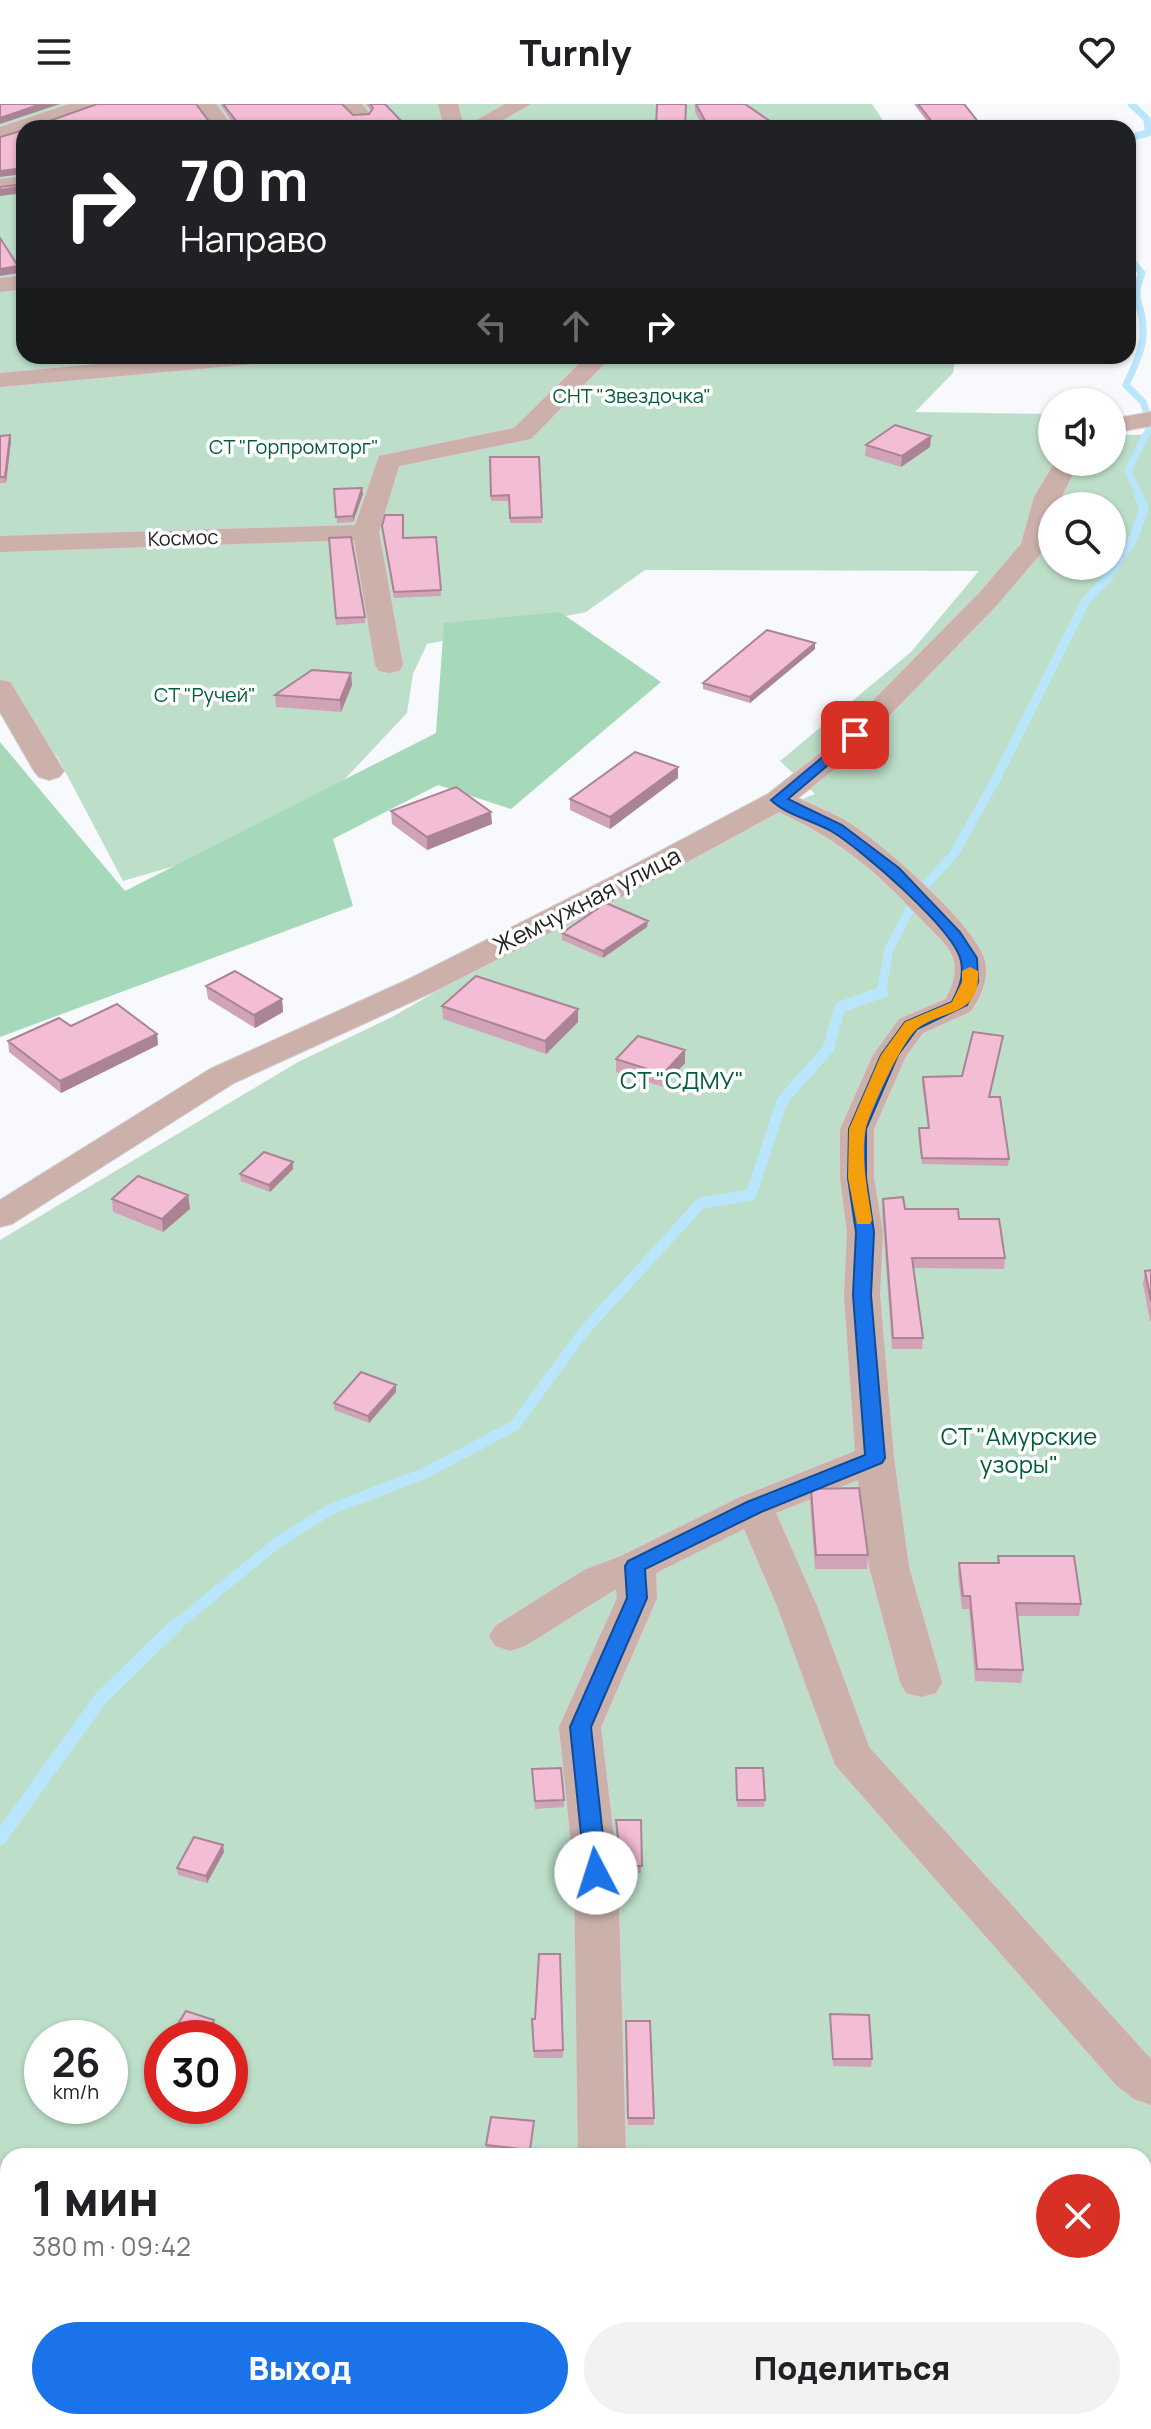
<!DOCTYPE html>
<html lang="ru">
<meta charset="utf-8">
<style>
body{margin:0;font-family:Manrope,sans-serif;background:#f2f2f2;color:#202124;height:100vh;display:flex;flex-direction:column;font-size:30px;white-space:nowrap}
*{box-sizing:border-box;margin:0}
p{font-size:26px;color:#757577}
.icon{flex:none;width:44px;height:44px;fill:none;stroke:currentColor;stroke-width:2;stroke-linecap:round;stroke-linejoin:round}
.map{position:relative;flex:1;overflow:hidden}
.panel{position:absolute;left:0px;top:2044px;width:1152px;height:282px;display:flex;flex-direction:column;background:#fff;border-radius:24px 24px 0 0;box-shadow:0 2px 6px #0004}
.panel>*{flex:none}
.banner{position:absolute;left:16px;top:16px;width:1120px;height:244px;border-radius:24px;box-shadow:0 2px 6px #0004;background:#202124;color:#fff;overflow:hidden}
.buttons{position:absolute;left:1038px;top:284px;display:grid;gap:16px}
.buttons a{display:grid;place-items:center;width:88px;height:88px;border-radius:50%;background:#fff;box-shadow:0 2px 6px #0004;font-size:40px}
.speed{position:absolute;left:24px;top:1916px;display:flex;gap:16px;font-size:40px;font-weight:700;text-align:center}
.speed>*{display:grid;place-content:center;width:104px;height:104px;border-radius:50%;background:#fff;box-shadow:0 2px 6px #0004;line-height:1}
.speed small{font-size:20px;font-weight:400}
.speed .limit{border:12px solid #d22;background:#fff;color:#111}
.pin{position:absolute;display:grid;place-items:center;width:68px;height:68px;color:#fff;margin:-34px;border-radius:16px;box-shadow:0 4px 12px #0006}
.me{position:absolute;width:88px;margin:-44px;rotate:355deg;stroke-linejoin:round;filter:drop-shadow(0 0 6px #0008)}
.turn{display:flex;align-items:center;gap:28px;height:168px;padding:0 32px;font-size:36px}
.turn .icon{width:104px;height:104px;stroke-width:2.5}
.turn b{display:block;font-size:56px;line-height:68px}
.lanes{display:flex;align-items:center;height:76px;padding:0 32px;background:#0003;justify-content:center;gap:40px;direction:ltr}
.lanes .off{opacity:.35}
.round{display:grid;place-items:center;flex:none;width:84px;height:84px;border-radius:42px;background:#f2f2f2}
.overview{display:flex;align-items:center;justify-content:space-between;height:136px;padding:0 32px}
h1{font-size:48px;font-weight:800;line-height:60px}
.cta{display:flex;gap:16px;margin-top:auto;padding:16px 32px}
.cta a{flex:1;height:92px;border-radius:48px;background:#1a73e8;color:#fff;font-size:32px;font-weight:800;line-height:92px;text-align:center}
.cta a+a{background:#f2f2f2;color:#202124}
header{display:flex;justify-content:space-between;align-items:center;height:104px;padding:0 32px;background:#fff;font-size:36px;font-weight:800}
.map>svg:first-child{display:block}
</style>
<header><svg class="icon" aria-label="menu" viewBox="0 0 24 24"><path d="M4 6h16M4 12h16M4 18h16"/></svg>Turnly<svg class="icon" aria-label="heart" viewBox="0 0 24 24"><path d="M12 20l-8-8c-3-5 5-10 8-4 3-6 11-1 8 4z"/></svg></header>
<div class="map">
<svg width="1151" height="2325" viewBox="0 0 1151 2325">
<rect width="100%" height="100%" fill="#f8f9fc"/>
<!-- green -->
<path fill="#bddfc9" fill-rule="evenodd" d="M0 0H872L888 24H24V252H956L953 269 915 308 1052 310V358H1112V332L1151 330V2325H0V1136L298 958 392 913 533 832 772 707 815 690 780 657 911 548 979 467 645 466 586 508 427 540 413 570 407 609 296 727 123 777 58 654 24 607 0 611ZM1052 402H1112V462H1052ZM42 1934H110V2002H42ZM162 1934H230V2002H162ZM8 2052H1144V2318H8Z"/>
<!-- forest -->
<path fill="#a6d9b9" d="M560 508 661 578 511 705 438 681 333 735 353 802 0 933V638L125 787 436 629 444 519Z"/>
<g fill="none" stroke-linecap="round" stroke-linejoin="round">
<!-- stream-far3 -->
<path stroke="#b9e6fc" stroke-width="7" d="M1128 34 1148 29 1147 15 1131 0
M1128 153 1142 169C1130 200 1143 196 1143 225 1144 245 1134 263 1126 281L1143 298 1151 320
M1139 392 1128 366 1151 321"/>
<!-- stream-far2 -->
<path stroke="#b9e6fc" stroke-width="9" d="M881 890 889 845 919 788 954 750 996 675 1085 498 1109 472 1134 433 1144 404 1138 390"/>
<!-- stream-far1 -->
<path stroke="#b9e6fc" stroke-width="11" d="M175 1522 278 1438 331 1405 423 1370 514 1322 585 1226 701 1099 751 1091 782 997 828 945 840 903 883 888"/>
<!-- stream -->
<path stroke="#b9e6fc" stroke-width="14" d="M0 1734 101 1594 177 1520"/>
<!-- minor casing -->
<g stroke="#d2d2d5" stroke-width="2">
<path id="minor" d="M69 0H99L96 4 38 24H24V29L0 36V23Z
M196 0H216L234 24H214Z
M341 0H362L370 10 367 14H353Z
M438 0H458L464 23 505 0H531L489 24H444Z
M24 72V84L0 87V75Z
M24 171V185L0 188V174Z
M186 252H276L272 257 264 259 0 283V269Z
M587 252H612L531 335 399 362 379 428 403 561 399 567 389 569 379 567 375 561 354 436 0 448V432L355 421 379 352 514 324Z
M1151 308V322L1112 329V315Z
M1055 358H1079L1057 402H1052V423L1047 442 998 500 845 657 798 694C815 702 833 709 848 718 879 737 978 823 985 857 989 875 981 893 970 908L923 929 906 952 874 1025V1074L883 1128 880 1191 894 1354 909 1463 942 1578 936 1589 921 1593 906 1589 900 1578 869 1463 858 1376 776 1409 817 1502 869 1643 1151 1955V2001L1134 1995 1117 1982 835 1661 777 1502 744 1425 656 1469 657 1494 601 1623 618 1769 626 2052H578L574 1769 559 1623 617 1494 616 1485 525 1542 510 1547 495 1542 489 1532 495 1522 584 1466 621 1452 740 1393 855 1347 844 1191 847 1128 840 1074V1025L873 951 899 915 946 895C952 882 958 868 953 853 947 839 931 826 921 815 874 765 841 737 779 708L641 783 431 889 234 979 12 1120 0 1123V1096L210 965 409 875 619 769 768 690 825 645 980 488 1021 440 1034 393Z
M0 576 10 578 14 584 64 667 59 673 49 676 39 673 34 667 0 608Z
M630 2318H682L684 2325H632Z"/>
</g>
<!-- minor -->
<use href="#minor" fill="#cbb1aa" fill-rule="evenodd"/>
</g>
<!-- wall -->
<path fill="#d1a3b7" d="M220 0H342L353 11 369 10 371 7 366 0H385L408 24H25L211 20 234 21Z
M695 0 780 24H704L695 8Z
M914 0H964L983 24H932Z
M10 331 11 337 6 379H0V332Z
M931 332 930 343 901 363 865 352 866 341Z
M490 353H539L542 419H510V397H491Z
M334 385 363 390 353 418 337 419Z
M382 422 403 434 436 433 441 492 394 494Z
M329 434 365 513V519L336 521Z
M815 545 750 599 703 585V579Z
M352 581 341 608 276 603 275 591Z
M678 663V674L610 725 570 706V695Z
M391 707 492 720 427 746 392 720Z
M647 823 603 854 562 836V829Z
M206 882 282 895 283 908 255 924 208 895Z
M442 902 578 918 546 950 443 915Z
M157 930 158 941 61 989 9 948 8 937Z
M1002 938 990 993 1009 1055 1008 1062 922 1060 918 1031 919 1024H928L922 980 923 973 962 972Z
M616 955 685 959 663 983 616 968Z
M293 1065 270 1088 241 1077 240 1070Z
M188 1091 190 1105 163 1128 113 1108 112 1095Z
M883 1095 905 1105 959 1115 1005 1154 1004 1165 913 1164 923 1234 922 1245H892L882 1106Z
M1151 1166V1217H1150L1143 1180 1145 1167Z
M396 1281V1288L369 1319 334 1306V1299Z
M811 1385 868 1451 867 1465H815L810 1399Z
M998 1452 1081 1500 1079 1512H1017L1023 1566 1021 1579 975 1577 969 1505H962L958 1472 959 1459H997Z
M736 1664 765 1696 764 1703H737Z
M532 1665 564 1696V1703L535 1705Z
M616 1716H641V1769H621Z
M224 1748 207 1779 178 1771 177 1764Z
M560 1850 563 1954H534L532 1915H535Z
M830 1910 872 1955 871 1963 833 1962Z
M626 1917 654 2014V2021H628Z
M534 2017 530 2052 487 2049 486 2041Z
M102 2318H175L173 2325H103Z"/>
<!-- shaded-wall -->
<path fill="#aa8495" d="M41 0H60L0 20V14Z
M24 64V70L0 73V67Z
M24 82V89L0 92V86Z
M18 162 19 169 0 172V165Z
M10 331 11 337 6 379 5 373Z
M931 332 930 343 901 363 902 352Z
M362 384 363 390 353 418V412Z
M815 539V545L750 599V593Z
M351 569 352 581 341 608 340 596Z
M678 663V674L610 725V713Z
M491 708 492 720 427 746V733Z
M648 817 647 823 603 854V847Z
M282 895 283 908 255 924 254 911Z
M578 905V918L546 950 545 937Z
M157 930 158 941 61 989 60 977Z
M685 946V959L663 983V970Z
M293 1058V1065L270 1088 269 1081Z
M188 1091 190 1105 163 1128 162 1115Z
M396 1281V1288L369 1319 368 1312Z
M223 1741 224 1748 207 1779 206 1772Z
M214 1916 215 1924 209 1934H204Z
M169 2318H175L173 2325H166Z"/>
<!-- building -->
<path fill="#f3bdd5" stroke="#aa8495" stroke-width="2" d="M0 0H41L0 14Z
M97 0H196L211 20 234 21 237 18 223 0H342L353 11 369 10 373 4 370 0H385L408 24H25L26 21H38Z
M657 0H686L685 24H656Z
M696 0H745L780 24H709Z
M918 0H964L983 24H937Z
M24 26V64L0 67V33Z
M24 80V82L0 86V83Z
M0 134 18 162 0 165Z
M895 321 931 332 902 352 866 341Z
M10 331 5 373H0V332Z
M490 353H539L542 413 510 414 509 391 491 392Z
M362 384 353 412 336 413 334 385Z
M385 411H403V434L436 433 441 486 394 488 382 422Z
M351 433 365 513 336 514 329 434Z
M767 526 815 539 750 593 703 579Z
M312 566 351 569 340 596 275 591Z
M635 648 678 663 610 713 570 695Z
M456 683 491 708 427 733 391 707Z
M606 799 648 817 603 847 562 829Z
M235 867 282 895 254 911 206 882Z
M476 872 578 905 545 937 442 902Z
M117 900 157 930 60 977 8 937 59 914 71 922Z
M973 928 1003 932 989 993H1000L1009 1055 922 1054 919 1024H929L923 973 962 972Z
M638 932 685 946 663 970 616 955Z
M264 1048 293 1058 269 1081 240 1070Z
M138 1072 188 1091 162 1115 112 1095Z
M903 1093 905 1105H958L959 1115H999L1005 1154H912L923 1234H893L883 1095Z
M1151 1166V1197L1145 1167Z
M361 1268 396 1281 368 1312 334 1299Z
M859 1384 868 1451H816L811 1385Z
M998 1452H1074L1081 1500 1016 1499 1023 1566 977 1565 970 1492H963L959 1459H999Z
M561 1664 564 1696 535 1697 532 1665Z
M736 1664H763L765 1696H737Z
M616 1716H641L642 1762H621Z
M194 1733 223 1741 206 1772 177 1764Z
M539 1850H560L563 1946 534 1947 532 1915H535Z
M186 1907 214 1916 204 1934H169Z
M830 1910 869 1911 872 1955H833Z
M626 1917H650L654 2014H628Z
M491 2013 534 2017 530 2046 486 2041Z
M111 2318H169L166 2325H152Z
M384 2318H414L413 2325H384Z
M190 2321 223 2323V2325H190Z"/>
<!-- route -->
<path fill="#1a73e8" stroke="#114b97" stroke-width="2" d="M855 626 860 628V634L788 695 842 721 899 764 960 828 977 854 978 878 967 901 917 925 898 951 866 1025V1074L874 1128 871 1191 885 1354 882 1359 761 1408 645 1465 647 1494 591 1623 607 1769 604 1775 596 1778 588 1775 585 1769 570 1623 627 1494 625 1462 628 1457 747 1398 865 1351 853 1191 856 1128 848 1074 849 1025 881 951 905 918 952 898C959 884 964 874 961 857 955 826 860 744 831 727 812 716 786 711 771 696Z"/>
<!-- slow -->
<path fill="#f59e0b" d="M970 863 978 867C981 914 941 905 917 925 902 937 871 1005 866 1024 860 1052 868 1088 872 1116L870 1120H857L848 1074 849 1025 881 951 905 918 952 898 962 878V867Z"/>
<g text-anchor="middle" stroke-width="7" stroke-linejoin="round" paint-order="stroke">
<!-- far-park labels -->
<g font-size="20" fill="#035d37" stroke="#fff">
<text x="632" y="299">СНТ "Звездочка"</text>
<text x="294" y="350">СТ "Горпромторг"</text>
<text x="205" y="598">СТ "Ручей"</text>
</g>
<!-- far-street labels -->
<g font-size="20" fill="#232325" stroke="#fff">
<text transform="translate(183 434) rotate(-2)" y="7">Космос</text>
</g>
<!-- street labels -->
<g font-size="24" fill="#232325" stroke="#fff">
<text transform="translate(587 797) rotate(-27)" y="8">Жемчужная улица</text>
</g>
<!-- park labels -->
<g font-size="24" fill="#035d37" stroke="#fff">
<text x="682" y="985">СТ "СДМУ"</text>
<text x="1019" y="1341">СТ "Амурские<tspan x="1019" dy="28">узоры"</tspan></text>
</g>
</g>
</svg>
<div class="buttons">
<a><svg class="icon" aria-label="sound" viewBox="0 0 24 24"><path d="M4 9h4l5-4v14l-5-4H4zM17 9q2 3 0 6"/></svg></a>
<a><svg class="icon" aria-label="search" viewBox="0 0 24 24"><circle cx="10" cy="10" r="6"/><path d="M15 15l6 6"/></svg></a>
</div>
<div class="speed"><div>26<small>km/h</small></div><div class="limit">30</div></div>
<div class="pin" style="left:855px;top:631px;background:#d93025"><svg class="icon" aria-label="arrive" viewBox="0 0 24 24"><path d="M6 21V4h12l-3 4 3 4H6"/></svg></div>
<svg class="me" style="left:596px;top:1769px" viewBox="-20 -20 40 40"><circle r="19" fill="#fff"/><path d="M0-13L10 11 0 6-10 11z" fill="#1a73e8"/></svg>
<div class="banner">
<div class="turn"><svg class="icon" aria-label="right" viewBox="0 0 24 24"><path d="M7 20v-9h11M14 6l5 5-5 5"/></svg><div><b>70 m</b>Направо</div></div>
<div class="lanes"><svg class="icon off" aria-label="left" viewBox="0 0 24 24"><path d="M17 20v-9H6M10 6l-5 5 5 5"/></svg><svg class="icon off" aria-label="ahead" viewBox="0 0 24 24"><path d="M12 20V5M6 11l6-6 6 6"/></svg><svg class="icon" aria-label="right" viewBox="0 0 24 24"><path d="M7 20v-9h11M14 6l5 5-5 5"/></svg></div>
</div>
<section class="panel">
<div class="overview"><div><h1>1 мин</h1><p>380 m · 09:42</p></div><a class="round" style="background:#d93025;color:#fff"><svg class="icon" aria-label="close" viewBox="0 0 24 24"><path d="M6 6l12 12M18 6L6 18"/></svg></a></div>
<div class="cta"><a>Выход</a><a>Поделиться</a></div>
</section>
</div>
